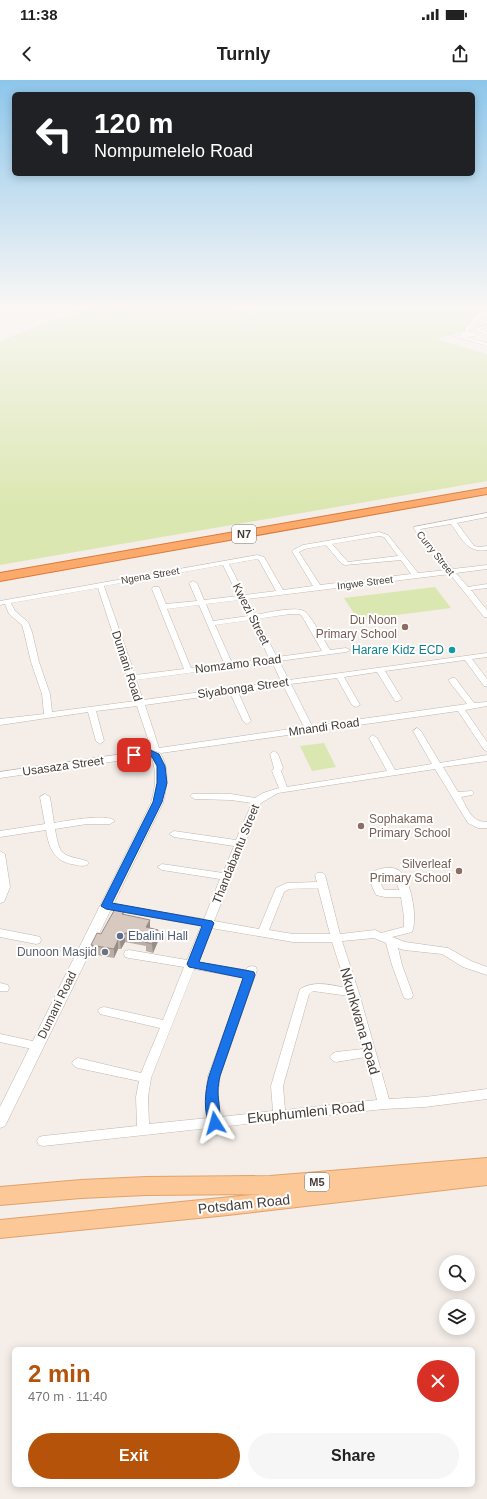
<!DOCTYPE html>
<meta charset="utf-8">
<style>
body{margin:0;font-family:Arial,sans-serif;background:#f6f6f6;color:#222;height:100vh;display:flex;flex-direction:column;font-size:15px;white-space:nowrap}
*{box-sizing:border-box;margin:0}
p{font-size:13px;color:#767676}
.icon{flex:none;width:22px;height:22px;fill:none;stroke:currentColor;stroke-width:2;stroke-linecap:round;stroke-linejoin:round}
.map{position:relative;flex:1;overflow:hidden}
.side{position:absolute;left:12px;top:1267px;width:463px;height:140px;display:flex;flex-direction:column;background:#fff;border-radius:6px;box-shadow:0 2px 10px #0003}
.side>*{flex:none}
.banner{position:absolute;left:12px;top:12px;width:463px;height:84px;border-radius:6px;box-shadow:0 2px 10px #0003;background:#202124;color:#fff;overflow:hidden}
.fabs{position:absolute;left:439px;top:1175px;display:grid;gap:8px}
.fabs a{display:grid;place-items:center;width:36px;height:36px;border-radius:50%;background:#fff;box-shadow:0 2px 10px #0003;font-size:20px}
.pin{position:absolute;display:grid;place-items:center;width:34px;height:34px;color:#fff;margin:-17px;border-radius:8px;box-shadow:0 2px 6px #0006}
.me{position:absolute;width:44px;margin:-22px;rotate:352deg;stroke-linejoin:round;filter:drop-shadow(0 0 3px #0008)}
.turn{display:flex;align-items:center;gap:14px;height:84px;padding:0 16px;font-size:18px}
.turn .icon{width:52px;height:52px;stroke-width:2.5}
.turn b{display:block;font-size:28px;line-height:34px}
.round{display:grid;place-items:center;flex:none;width:42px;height:42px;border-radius:21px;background:#f6f6f6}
.head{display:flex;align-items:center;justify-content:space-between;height:68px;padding:0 16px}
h1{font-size:24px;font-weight:800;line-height:30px;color:#b45309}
.cta{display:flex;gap:8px;margin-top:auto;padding:8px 16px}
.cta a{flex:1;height:46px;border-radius:24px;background:#b45309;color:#fff;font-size:16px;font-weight:800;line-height:46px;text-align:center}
.cta a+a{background:#f6f6f6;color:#222}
.status{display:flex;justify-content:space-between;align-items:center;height:28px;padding:0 20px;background:#fff;direction:ltr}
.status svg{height:11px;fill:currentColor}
header{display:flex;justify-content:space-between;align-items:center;height:52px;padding:0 16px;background:#fff;font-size:18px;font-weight:800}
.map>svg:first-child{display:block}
</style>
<div class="status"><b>11:38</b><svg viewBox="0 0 49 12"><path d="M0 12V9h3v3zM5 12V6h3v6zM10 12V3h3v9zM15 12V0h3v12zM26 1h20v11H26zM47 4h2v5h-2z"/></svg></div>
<header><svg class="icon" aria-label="back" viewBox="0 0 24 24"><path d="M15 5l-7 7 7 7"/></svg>Turnly<svg class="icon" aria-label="share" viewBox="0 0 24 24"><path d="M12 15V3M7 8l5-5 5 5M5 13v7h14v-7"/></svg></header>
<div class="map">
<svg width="487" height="1419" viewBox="0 0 487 1419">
<rect width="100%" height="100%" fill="#f4ede8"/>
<!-- green -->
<path fill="#dbe7b1" d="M84 228 479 230 482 232 463 251 436 259 487 274V401L0 485V261Z
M435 507 451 528 358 540 344 518Z
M324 663 336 687 312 691 300 666Z"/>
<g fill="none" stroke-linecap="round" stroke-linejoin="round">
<!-- minor casing -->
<g stroke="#c2b6ae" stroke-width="1">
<path id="minor" d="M487 231V234L483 235 469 250V252H474L476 256 466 257 487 263V266L451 255 453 254 463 257 460 255V253L465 252V249L479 233Z
M487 245V247L480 249 487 252V255L474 249Z
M487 433V437L457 443 474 466 479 467 487 466V470C466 473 462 458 451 444L420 449 453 489 487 485V489L456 493 468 507 487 504V508L471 510 487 530V537H484L450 494 247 519 255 535C266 533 295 526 304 531 311 535 325 562 330 570L346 568 350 570 346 572 279 581 289 600 487 573V577L472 579 487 599V606H484L465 580 385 591 402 619 398 621H395L377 592 344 597 360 625 356 627 352 625 337 598 291 604 312 646 467 624 448 600 452 598H455L474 623 487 622V626L465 630 487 662V671L484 670 458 631 161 673 152 670 151 668 137 626 96 631 104 661 100 664 96 661 88 632 0 645V639L44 634 42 614 31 582 24 552 22 545 9 534 5 524 0 525V521L257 475 264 477 283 510 313 506 292 471 293 470 303 465 379 452 388 455 418 493 447 490 414 449V447ZM379 456 384 457 398 476 348 482 332 464ZM326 465 341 483 345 485 401 480 411 494 320 505 299 472 305 469ZM257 479 259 480 276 511 245 515 229 484ZM223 485 238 516 204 520 197 503 193 501 189 503 197 521 166 524 159 507H153L152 509 184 589 135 595 104 506ZM98 508 135 621 52 632 50 614 39 582 32 552 28 542 15 531 11 523ZM240 520 248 536 213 541 206 524ZM199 525 224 583 191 588 167 529ZM290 534H299L302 536 322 571 277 577 257 539ZM251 540 269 578 232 583 215 545ZM272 582 281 601 143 620 136 600ZM283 605 304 647 159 668 145 625 230 613 243 641 247 644 251 641 238 612Z
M417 648 421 651 440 683 487 675V681L443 687 458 712 472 711 474 713 472 715 461 717C468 729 471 742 487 742V748H478L468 743 435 689 278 713 261 723 214 841 259 849 276 808 287 803 317 802 315 795 317 793H323L325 795 340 854 375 850 381 853 404 847V837L401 817H385L376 815 371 804V795C374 790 379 789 385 788 389 787 396 788 400 791 411 800 418 839 412 852L392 857 405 862 448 868 471 881 487 887V895L463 887 442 874 404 870 398 868 402 885 413 915 412 918 408 919 404 918 403 915 392 885 386 863 374 858 342 861 359 913 389 1019 425 1017 487 1009V1019L425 1027 384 1029 43 1066 39 1065 37 1061 39 1057 43 1056 137 1046 136 1017 139 1001 78 988 74 986 72 983 74 980 78 978 141 993 160 948 104 935 100 934 98 931 100 928 104 927 163 940 184 887 129 878 125 877 124 874 125 871 129 870 187 880 201 846 106 829 102 828 101 826 102 824 106 823 204 839 220 799 162 790 157 787 162 784 223 793 234 766 174 757 169 754 174 751 236 760 252 723 231 720 195 719 190 716 192 714H231L255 718 263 713 279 708 272 691 274 688 270 674 274 671 278 674 283 688 281 691 287 707 387 691 369 658 373 655 377 658 395 690 432 684 413 651ZM384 795C395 794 396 801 399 810H384L381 804V796ZM318 808 330 854H293L269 850 284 812 289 809ZM211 848 293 862H332L347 908C331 905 315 900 300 909L271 1006 273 1031 220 1037 218 1013 220 996 257 890 256 887 252 886 248 887 246 890 197 882ZM194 889 244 898 208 996 206 1013 208 1038 149 1044 148 1017 151 998ZM313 911 349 916 363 969 336 972 332 974 330 977 332 980 336 982 366 977 377 1020 285 1030 283 1006 309 914Z
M45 714 50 717 54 743C66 741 107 733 115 741L110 744H87L55 749C60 778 62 774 87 781L89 783 87 785C82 787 77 785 71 784 53 780 49 767 46 750L0 757V751L45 744 40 717Z
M0 771 5 774 10 807 4 822 0 823Z
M0 849 36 856 40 857 41 860 40 863 36 864 0 857Z
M0 903 8 905 9 908 8 911H0Z
M0 954 37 962 41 963 43 966 41 969 37 970 0 962Z"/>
</g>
<!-- tertiary casing -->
<g stroke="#c2b6ae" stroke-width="1">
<path id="tertiary" d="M150 670 160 673C170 688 167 706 163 723L7 1042 5 1046 0 1048V1027L151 723C156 706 157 692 151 676L0 698V692Z"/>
</g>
<!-- primary casing -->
<g stroke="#e2a168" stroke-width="2">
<path id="primary" d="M487 1078V1105L228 1135 0 1158V1140L260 1114 146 1115 81 1118 0 1125V1107L81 1100 146 1097 270 1096Z"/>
</g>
<!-- motorway casing -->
<g stroke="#db7b3b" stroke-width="2">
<path id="motorway" d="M487 408V414L0 501V493Z"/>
</g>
<!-- minor -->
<use href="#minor" fill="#fff" fill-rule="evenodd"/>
<!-- tertiary -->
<use href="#tertiary" fill="#fff" fill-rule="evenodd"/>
<!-- primary -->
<use href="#primary" fill="#fcc898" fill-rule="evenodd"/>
<!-- motorway -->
<use href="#motorway" fill="#fbaa6c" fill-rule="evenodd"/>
</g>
<!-- wall -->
<path fill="#baada5" d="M124 831V835L150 848 158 850 159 859 153 873 146 871V866L125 862 121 869H118L114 878 92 874 91 865Z"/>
<!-- shaded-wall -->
<path fill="#978d86" d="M150 840V849L146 847Z
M158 850 159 859 153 873 152 864Z
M125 853V862L121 869 120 860Z
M118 860V869L114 878V869Z"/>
<!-- building -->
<path fill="#d8c9c0" stroke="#978d86" d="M115 829 124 831 122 834 150 840 146 847 158 850 152 864 145 862 148 857 125 853 120 860H118L114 869 91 865 97 853 101 854Z"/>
<!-- sky -->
<linearGradient id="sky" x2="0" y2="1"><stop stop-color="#8dc6eb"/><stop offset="0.53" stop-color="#faf7f5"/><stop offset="1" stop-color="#faf7f5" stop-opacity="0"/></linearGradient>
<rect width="487" height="427" fill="url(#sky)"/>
<!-- route -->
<path fill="#1a73e8" stroke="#114b97" d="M150 670 159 674 165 686 167 703 162 722 112 823 212 841 214 843 199 882 250 891 254 892 255 895 220 996C219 1001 218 1006 218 1012 218 1020 222 1040 219 1046L215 1048 210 1046C203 1031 205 1012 209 996L243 898 189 887 187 884 202 846 106 829 101 826 153 722 157 703V686L152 677C145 674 136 681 130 675L134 673Z"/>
<!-- markers -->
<g fill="#8d6e63" stroke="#fff" stroke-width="1.5">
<circle cx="405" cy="547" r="4"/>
<circle cx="361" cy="746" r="4"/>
<circle cx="459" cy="791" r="4"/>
</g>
<circle fill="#0f9aa8" stroke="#fff" stroke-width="1.5" cx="452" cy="570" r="4"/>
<circle fill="#5c6f8a" stroke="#fff" stroke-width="1.5" cx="120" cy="856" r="4"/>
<circle fill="#6b7280" stroke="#fff" stroke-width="1.5" cx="105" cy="872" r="4"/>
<g text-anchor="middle" stroke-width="4" stroke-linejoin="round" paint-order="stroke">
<!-- far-street labels -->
<g font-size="10" fill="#473d37" stroke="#fff">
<text transform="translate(436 473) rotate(51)" y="4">Curry Street</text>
<text transform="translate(150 495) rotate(-10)" y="4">Ngena Street</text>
<text transform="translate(365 502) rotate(-7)" y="4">Ingwe Street</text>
</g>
<!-- shield labels -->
<g fill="#fff" stroke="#7e7773" stroke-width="1">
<rect x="232" y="445" width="24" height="18" rx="3"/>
<rect x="305" y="1093" width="24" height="18" rx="3"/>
</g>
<g font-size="11" font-weight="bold" fill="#473d37">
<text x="244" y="458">N7</text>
<text x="317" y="1106">M5</text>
</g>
<!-- street labels -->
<g font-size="12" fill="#473d37" stroke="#fff">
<text transform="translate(251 534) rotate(63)" y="4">Kwezi Street</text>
<text transform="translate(238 584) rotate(-7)" y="4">Nomzamo Road</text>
<text transform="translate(127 586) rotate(72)" y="4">Dumani Road</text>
<text transform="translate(243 608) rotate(-8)" y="4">Siyabonga Street</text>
<text transform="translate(324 647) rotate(-8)" y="4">Mnandi Road</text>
<text transform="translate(63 686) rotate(-8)" y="4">Usasaza Street</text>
<text transform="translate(236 774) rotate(-68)" y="4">Thandabantu Street</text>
<text transform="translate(57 925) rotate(-64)" y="4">Dumani Road</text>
</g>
<!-- education labels -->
<g font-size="12" fill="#785e54" stroke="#fff" text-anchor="end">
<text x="397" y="544">Du Noon<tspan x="397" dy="14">Primary School</tspan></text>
<text x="369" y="743" text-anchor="start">Sophakama<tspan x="369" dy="14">Primary School</tspan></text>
<text x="451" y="788">Silverleaf<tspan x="451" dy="14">Primary School</tspan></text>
</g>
<!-- culture labels -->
<g font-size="12" fill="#0d838f" stroke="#fff" text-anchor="end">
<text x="444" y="574">Harare Kidz ECD</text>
</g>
<!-- service labels -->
<g font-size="12" fill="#4e5e75" stroke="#fff" text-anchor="start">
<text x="128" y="860">Ebalini Hall</text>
</g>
<!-- worship labels -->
<g font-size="12" fill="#5b616d" stroke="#fff" text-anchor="end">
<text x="97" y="876">Dunoon Masjid</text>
</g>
<!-- near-street labels -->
<g font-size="14" fill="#473d37" stroke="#fff">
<text transform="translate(360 941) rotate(74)" y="5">Nkunkwana Road</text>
<text transform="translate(306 1032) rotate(-6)" y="5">Ekuphumleni Road</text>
<text transform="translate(244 1124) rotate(-6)" y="5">Potsdam Road</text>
</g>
</g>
</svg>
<div class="fabs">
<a><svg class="icon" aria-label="search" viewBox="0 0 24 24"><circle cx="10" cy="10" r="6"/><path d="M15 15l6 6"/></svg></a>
<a><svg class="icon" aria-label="layers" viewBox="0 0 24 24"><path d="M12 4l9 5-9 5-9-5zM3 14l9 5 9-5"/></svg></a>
</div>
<div class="pin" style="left:134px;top:675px;background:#d93025"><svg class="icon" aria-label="arrive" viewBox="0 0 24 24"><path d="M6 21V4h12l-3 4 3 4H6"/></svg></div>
<svg class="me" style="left:215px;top:1043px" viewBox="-20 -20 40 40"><path d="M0-17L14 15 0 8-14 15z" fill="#1a73e8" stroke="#fff" stroke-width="4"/></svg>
<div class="banner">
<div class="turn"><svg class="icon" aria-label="left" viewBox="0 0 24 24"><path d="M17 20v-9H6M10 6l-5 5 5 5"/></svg><div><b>120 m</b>Nompumelelo Road</div></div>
</div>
<section class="side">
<div class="head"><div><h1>2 min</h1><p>470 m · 11:40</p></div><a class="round" style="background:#d93025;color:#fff"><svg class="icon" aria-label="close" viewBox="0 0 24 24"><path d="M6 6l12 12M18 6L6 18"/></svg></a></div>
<div class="cta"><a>Exit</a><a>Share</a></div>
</section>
</div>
